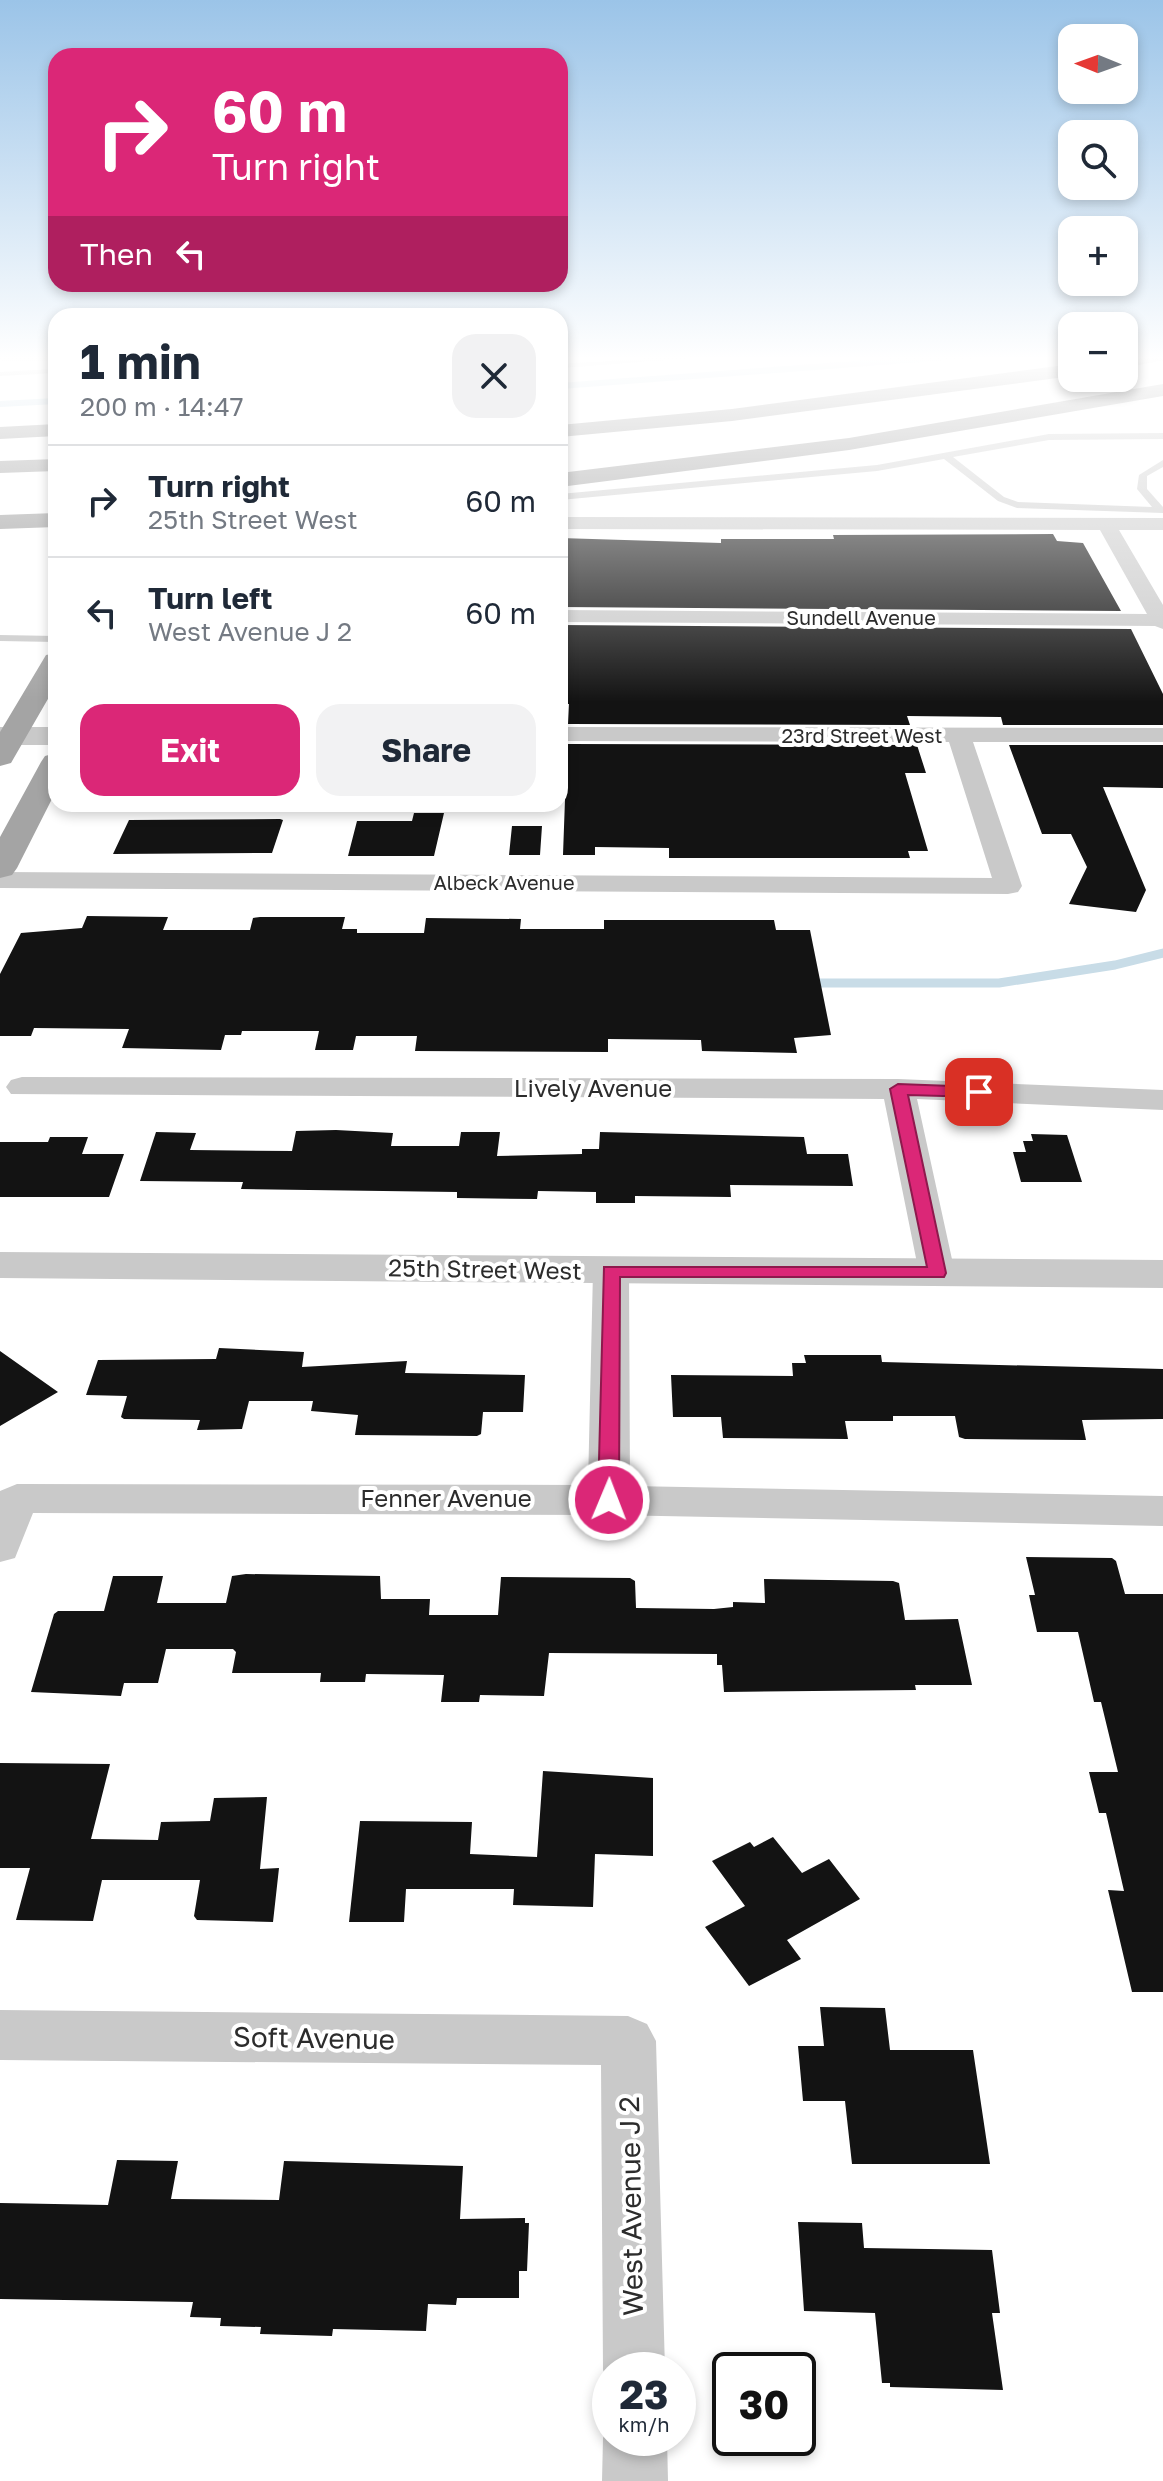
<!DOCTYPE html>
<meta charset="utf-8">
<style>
body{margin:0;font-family:"Golos Text",sans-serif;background:#f2f2f3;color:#1f2937;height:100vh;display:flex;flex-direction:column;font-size:30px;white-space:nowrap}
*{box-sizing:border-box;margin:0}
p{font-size:26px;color:#747a83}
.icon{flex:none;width:44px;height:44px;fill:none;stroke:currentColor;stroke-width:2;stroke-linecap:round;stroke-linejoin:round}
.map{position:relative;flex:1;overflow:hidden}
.drawer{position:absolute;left:48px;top:308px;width:520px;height:504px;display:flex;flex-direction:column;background:#fff;border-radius:24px;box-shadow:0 4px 12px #0003}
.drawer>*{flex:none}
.banner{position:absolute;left:48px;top:48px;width:520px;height:244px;border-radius:24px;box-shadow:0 4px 12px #0003;background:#db2777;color:#fff;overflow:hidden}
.needle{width:52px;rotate:271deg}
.controls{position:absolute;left:1058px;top:24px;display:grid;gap:16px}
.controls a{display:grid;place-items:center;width:80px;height:80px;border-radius:16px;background:#fff;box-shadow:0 4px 12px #0003;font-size:40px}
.speed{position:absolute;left:592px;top:2352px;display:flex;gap:16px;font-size:40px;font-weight:700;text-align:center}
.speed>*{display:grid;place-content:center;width:104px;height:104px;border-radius:50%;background:#fff;box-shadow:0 4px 12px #0003;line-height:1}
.speed small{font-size:20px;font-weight:400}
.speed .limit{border:4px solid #111;border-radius:12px;background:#fff;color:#111}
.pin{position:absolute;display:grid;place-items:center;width:68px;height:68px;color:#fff;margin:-34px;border-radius:16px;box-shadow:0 4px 12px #0006}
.me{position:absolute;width:88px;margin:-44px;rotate:1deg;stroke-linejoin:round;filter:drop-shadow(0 0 6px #0008)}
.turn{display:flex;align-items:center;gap:28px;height:168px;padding:0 32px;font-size:36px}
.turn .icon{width:104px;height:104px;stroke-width:2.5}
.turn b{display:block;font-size:56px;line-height:68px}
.then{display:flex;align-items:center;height:76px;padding:0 32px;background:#0003;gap:16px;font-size:30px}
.round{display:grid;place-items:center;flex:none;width:84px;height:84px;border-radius:24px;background:#f2f2f3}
.headline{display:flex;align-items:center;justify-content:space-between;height:136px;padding:0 32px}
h1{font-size:48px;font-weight:700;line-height:60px}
.primary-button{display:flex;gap:16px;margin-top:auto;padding:16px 32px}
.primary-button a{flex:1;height:92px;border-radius:24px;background:#db2777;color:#fff;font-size:32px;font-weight:700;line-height:92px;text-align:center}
.primary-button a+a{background:#f2f2f3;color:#1f2937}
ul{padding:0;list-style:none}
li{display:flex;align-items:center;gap:24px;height:112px;padding:0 32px;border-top:2px solid #e0e1e3}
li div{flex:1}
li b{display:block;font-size:30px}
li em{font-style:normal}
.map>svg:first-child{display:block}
</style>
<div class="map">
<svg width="1163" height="2481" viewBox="0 0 1163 2481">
<rect width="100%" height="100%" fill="#fff"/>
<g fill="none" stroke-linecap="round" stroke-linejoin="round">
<!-- stream-far1 -->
<path stroke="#c8dce7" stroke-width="6" d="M560 386 974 355
M0 404 56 401"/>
<!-- stream -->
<path stroke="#c8dce7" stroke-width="9" d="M805 983H999L1115 965 1163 953"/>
</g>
<!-- building -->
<path fill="#131313" d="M1053 534 1057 541 1083 543 1121 611 560 607V538L721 543V539H834L833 535Z
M560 625 1131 629 1163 694V725H1003L1001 717 907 716 910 725 568 724 569 704H560Z
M567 744 917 745 926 773H905L928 851H908L910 858H669V848L595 847V855H563Z
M1009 745H1163V788L1103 787 1146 890 1136 912 1069 904 1087 867 1071 834H1042Z
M414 813H444L434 856H348L357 821H412Z
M280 819 283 820 272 853 113 854 129 820Z
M512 826H542L540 855H509Z
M87 916 168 917 163 930H250L253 918 260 917H345L342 929H357V933H424L426 918 521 919 520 929H604V920H774L776 930H810L831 1035 794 1038 797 1053 702 1051 701 1040 608 1039V1052L415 1051 417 1036H356L353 1050H315L319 1031H242L241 1035H225L221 1050 122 1048 129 1029 34 1028 31 1036H0V974L21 933 82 928Z
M336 1130 393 1133 391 1146H459L461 1132H500L497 1156 582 1154V1149H599L600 1132 804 1137 807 1154H848L853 1186 730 1185 731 1197 635 1196V1203H596V1192L538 1191 537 1199 457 1198V1192L241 1189 243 1182 140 1181 156 1132 196 1133 190 1150 292 1151 296 1131Z
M1031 1134 1067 1135 1082 1182H1021L1013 1152H1026L1023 1141H1033Z
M50 1137H88L82 1154H124L109 1197H0V1142H48Z
M219 1348 304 1352 302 1367 407 1361 405 1373 525 1375 523 1412H483L481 1434 477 1436 355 1435 358 1415 311 1411 313 1401H249L242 1429 197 1430 200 1420 124 1419 121 1417 127 1396 86 1395 98 1360 216 1359Z
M0 1351 58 1392 0 1426Z
M804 1355H881L882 1362 1163 1369V1419L1082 1420 1086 1440 965 1439 959 1437 955 1416H893V1421H845L848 1439 723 1438 721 1417H673L671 1375 793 1376 792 1363H806Z
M1026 1557 1112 1558 1116 1561 1125 1594H1163V1992H1132L1108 1890 1124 1891 1106 1813H1099L1089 1772H1118L1101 1702H1094L1078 1632H1037L1029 1595H1035Z
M246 1574 380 1576 381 1599H430L429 1615H498L501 1577 630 1578 635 1581 636 1608 714 1609 733 1607V1602L765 1603 764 1579 893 1581 899 1583 905 1620 958 1619 972 1685H915L916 1690 724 1692 722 1665H717V1654L549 1653 544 1696 480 1695 479 1702H441L444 1675 366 1674 365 1682H320L321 1673H232L236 1652 233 1649H166L158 1683H124L121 1696 31 1692 54 1614 58 1611H104L113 1576H163L157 1603H226L232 1576Z
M0 1763 110 1764 91 1839 158 1840 161 1822 210 1821 214 1798 267 1797 260 1869 279 1868 273 1922 197 1920 194 1916 200 1880H102L93 1921 16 1920 30 1868H0Z
M543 1771 653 1778V1856L595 1854 593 1907 513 1905 514 1889H406L404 1922H349L360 1821 472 1822 470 1854 537 1857Z
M773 1837 802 1873 829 1859 860 1899 787 1940 801 1959 749 1986 705 1927 745 1906 712 1861 750 1842 754 1847Z
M820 2007 885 2008 890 2050H973L990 2164H852L845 2101H803L798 2046H824Z
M117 2160 178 2161 171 2199 279 2200 284 2161 463 2166 460 2219 525 2218V2223H529L527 2271H519V2298H457L456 2305 428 2304 426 2331 333 2329 332 2336 260 2334 261 2327 220 2326 221 2318 190 2317 193 2302 0 2299V2203L108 2205Z
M798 2222 862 2223 864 2248 992 2250 1000 2313H992L1003 2390 890 2387V2383H882L875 2313 804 2311Z"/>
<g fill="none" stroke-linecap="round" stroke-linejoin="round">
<!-- service -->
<path fill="#c9c9c9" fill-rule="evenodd" d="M2 355 56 357V361H3L0 360Z
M698 355H733L560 368V364Z
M56 369V373L0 376V372Z
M1163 433V439L1049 440 953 457 1004 497 1018 502 1152 507 1137 489 1139 475 1163 460V467L1147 476V489L1163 507V513L1017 508 998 501 944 459 877 471 560 500V494L877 465 1049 434Z
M0 635 56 636V642L0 641Z"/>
<!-- minor -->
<path fill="#c9c9c9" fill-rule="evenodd" d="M560 517 1163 518V530H1119L1163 605V629L1155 626 560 622V610L1147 614 1100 530 560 529Z
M560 727 1163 728V742H973L1022 886 1018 892 1008 894 0 888V872L992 878 949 742 560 741Z
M22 1077 898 1079 1163 1090V1110L917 1099 955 1273 950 1281 937 1284 924 1281 919 1273 884 1099 11 1094 6 1087 11 1080Z
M611 1260 624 1263 629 1271 630 1486 1163 1496V1526L609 1515 33 1513 15 1558 0 1562V1491L17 1484 588 1485 593 1271 598 1263Z
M0 2010 628 2016 647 2024 656 2041 665 2370H610V2388L603 2370 601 2065 0 2060Z
M610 2421V2438H667L668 2481H602L603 2438Z"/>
<!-- tertiary -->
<path fill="#c9c9c9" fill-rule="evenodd" d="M0 727H56V745H0Z
M0 1252 1163 1260V1288L0 1278Z"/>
<!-- primary -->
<path fill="#a4a4a4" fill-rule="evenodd" d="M56 653V685L11 763 0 766V732L46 655Z
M56 753V791L17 868 12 875 0 878V837L41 762 45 756Z"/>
<!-- motorway -->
<path fill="#939393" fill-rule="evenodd" d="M1163 355V360L1124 368V356Z
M1072 364V376L732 421 560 437V425L732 409Z
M1163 384V396L849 450 560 487V473L849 438Z
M56 424V436L0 439V427Z
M56 459V471L0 473V461Z
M56 513V527L0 529V515Z"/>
</g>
<!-- sky -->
<linearGradient id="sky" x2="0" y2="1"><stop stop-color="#9bc4e8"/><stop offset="0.51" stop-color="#fff"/><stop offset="1" stop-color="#fff" stop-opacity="0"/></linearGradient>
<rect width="1163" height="702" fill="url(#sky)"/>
<!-- route -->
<path fill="#db2777" stroke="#8e194d" stroke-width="2" d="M898 1084 979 1087 987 1092 979 1097 908 1095 946 1273 944 1277H620L619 1500 616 1505H601L598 1500 604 1267H927L890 1089Z"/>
<g text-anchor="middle" stroke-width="8" stroke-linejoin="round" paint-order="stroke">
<!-- far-street labels -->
<g font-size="20" fill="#2c2c2c" stroke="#fff">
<text x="861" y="625">Sundell Avenue</text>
<text x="862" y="743">23rd Street West</text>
<text x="504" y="890">Albeck Avenue</text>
</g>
<!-- street labels -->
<g font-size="24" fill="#2c2c2c" stroke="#fff">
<text x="593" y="1097">Lively Avenue</text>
<text transform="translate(485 1270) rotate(1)" y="8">25th Street West</text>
<text x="446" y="1507">Fenner Avenue</text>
</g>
<!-- near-street labels -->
<g font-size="28" fill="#2c2c2c" stroke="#fff">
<text transform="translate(314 2038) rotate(1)" y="10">Soft Avenue</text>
<text transform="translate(631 2206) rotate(-91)" y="10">West Avenue J 2</text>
</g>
</g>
</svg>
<div class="controls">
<a><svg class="needle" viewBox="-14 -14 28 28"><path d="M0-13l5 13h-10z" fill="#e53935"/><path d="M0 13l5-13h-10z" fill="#747a83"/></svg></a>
<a><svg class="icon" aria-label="search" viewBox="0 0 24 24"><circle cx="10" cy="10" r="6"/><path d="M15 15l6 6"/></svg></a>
<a>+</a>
<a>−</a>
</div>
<div class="speed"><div>23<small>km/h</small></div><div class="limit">30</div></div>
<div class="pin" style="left:979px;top:1092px;background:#d93025"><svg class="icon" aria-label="arrive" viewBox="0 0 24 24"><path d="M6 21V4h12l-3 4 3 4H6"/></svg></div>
<svg class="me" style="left:609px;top:1500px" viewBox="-20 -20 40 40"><circle r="17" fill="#db2777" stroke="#fff" stroke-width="3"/><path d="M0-11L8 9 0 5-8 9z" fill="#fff"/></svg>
<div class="banner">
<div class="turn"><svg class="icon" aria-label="right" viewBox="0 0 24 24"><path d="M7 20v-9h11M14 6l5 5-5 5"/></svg><div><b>60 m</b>Turn right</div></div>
<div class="then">Then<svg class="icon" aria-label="left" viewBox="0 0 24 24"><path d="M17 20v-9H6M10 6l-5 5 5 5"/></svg></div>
</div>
<section class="drawer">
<div class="headline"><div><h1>1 min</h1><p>200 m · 14:47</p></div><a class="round"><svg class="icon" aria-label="close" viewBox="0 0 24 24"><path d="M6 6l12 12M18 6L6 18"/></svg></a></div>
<ul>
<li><svg class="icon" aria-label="right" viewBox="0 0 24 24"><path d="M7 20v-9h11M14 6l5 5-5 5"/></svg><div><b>Turn right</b><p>25th Street West</p></div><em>60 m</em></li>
<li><svg class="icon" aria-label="left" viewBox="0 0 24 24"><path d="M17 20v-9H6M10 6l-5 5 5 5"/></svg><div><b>Turn left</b><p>West Avenue J 2</p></div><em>60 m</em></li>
</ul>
<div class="primary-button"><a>Exit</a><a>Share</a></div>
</section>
</div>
